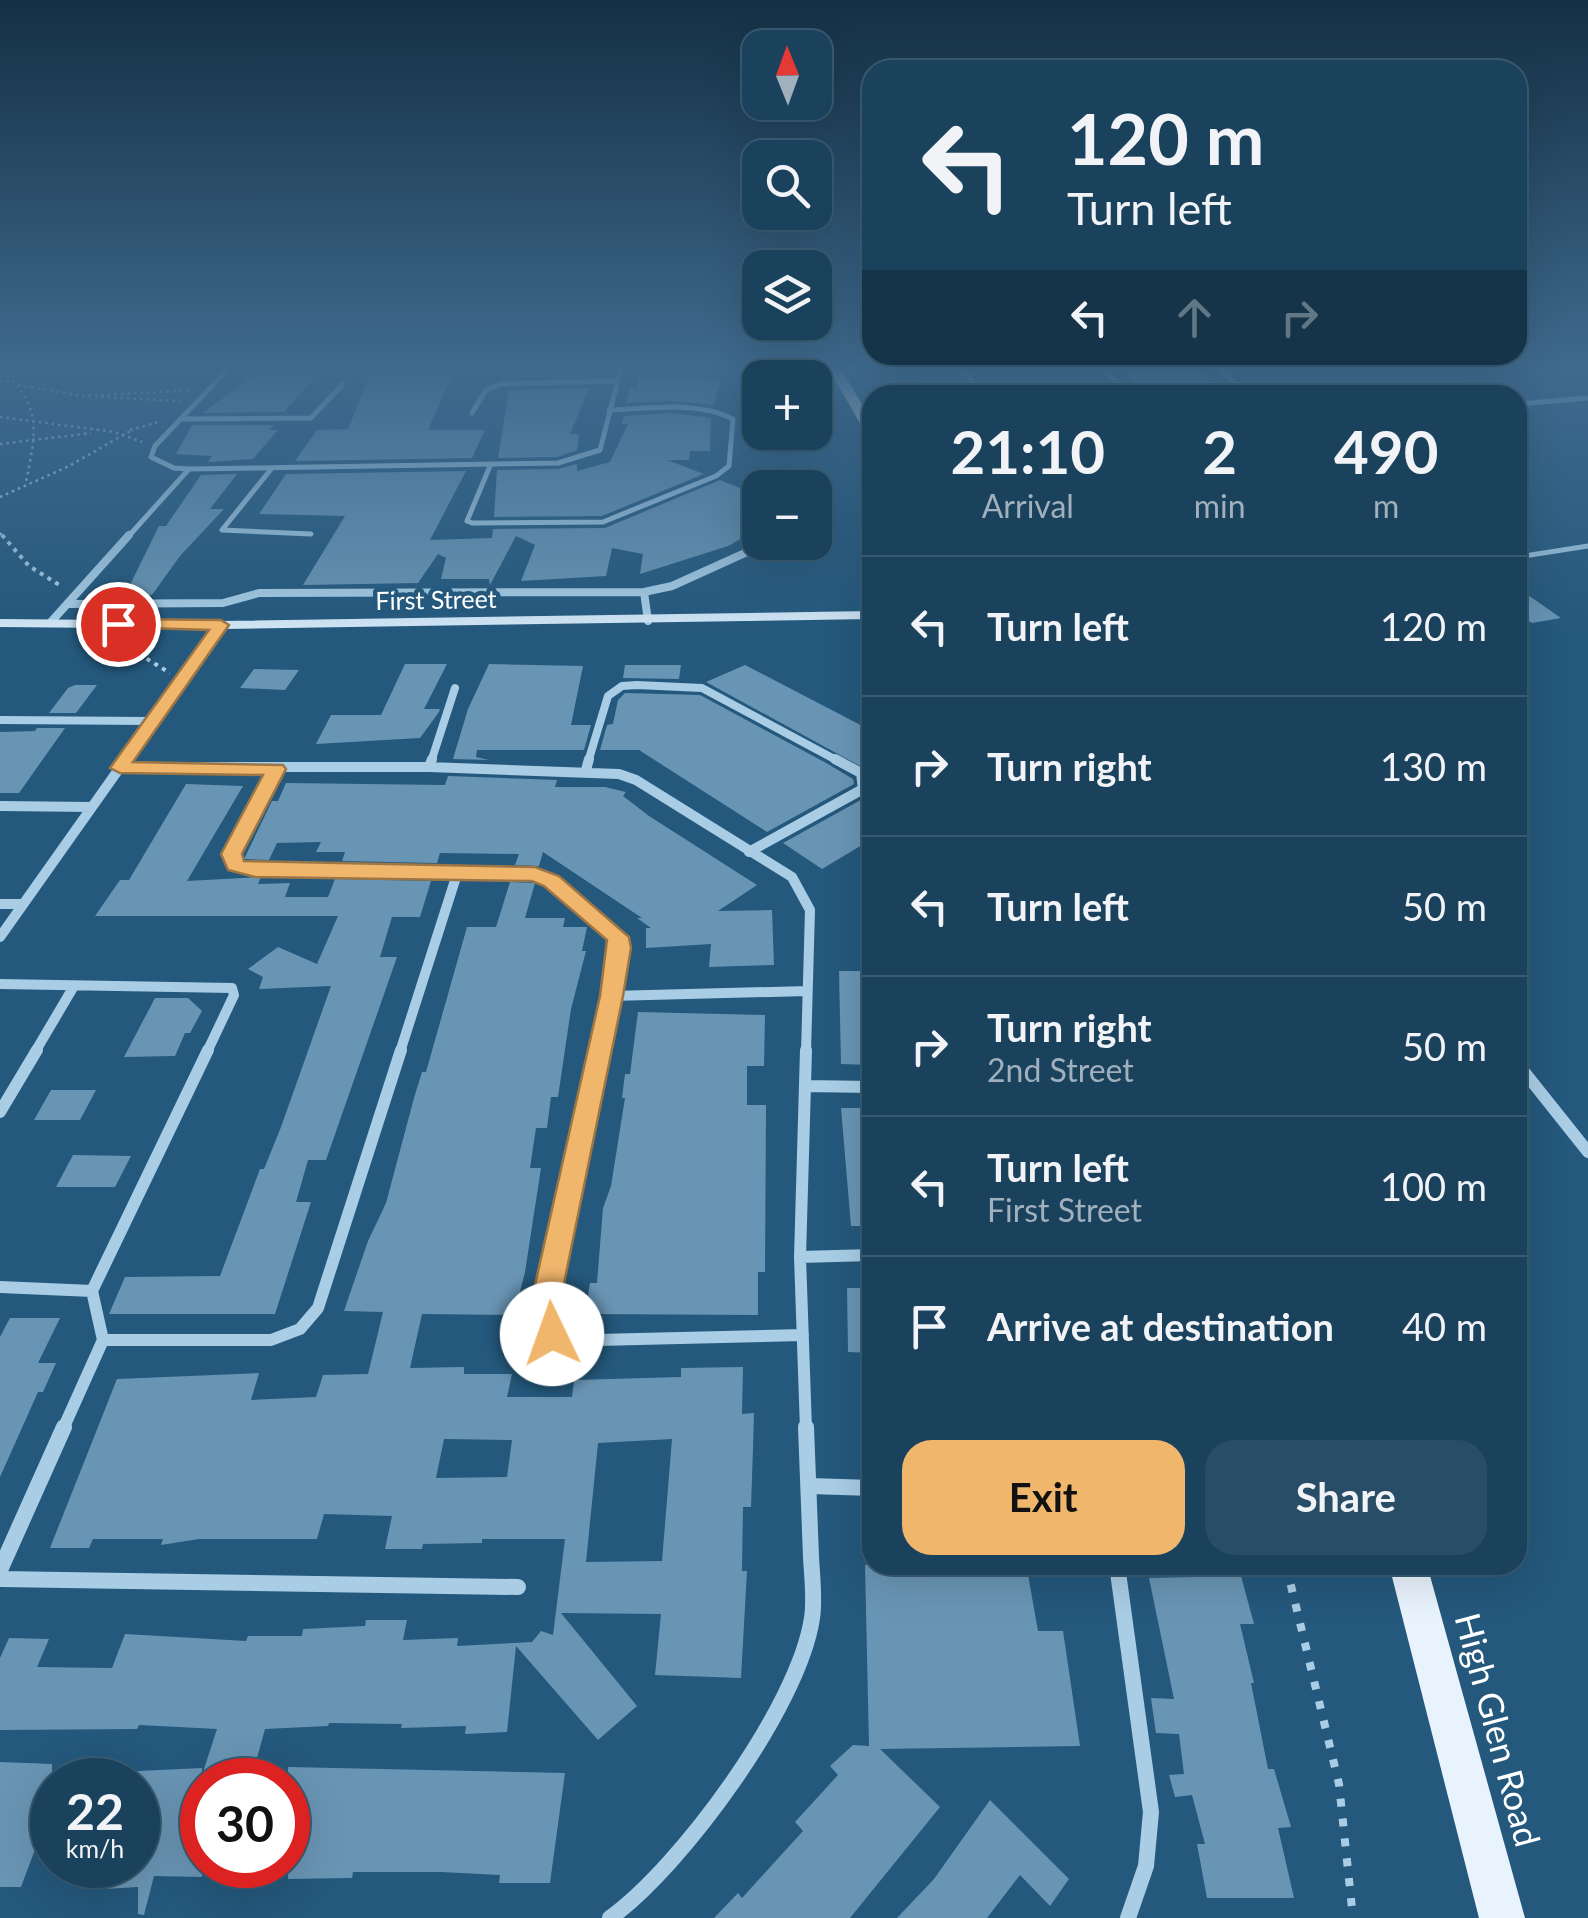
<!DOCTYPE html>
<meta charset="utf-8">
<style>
body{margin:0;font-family:Lato,sans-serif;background:#284d66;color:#f1f3f6;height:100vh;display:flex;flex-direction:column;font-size:38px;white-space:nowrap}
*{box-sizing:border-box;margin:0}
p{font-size:32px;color:#a0b0bc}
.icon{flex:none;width:55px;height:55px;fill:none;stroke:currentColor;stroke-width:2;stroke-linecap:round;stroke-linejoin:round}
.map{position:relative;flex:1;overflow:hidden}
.details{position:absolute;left:862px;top:385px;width:665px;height:1190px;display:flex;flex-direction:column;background:#1b425d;border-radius:30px;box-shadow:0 10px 40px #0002,0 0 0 2px #395b72}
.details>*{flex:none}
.hud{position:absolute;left:862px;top:60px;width:665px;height:305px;border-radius:30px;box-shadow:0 10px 40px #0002,0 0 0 2px #395b72;background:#1b425d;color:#f1f3f6;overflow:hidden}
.needle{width:65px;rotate:359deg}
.fabs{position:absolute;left:742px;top:30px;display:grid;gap:20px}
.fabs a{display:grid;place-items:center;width:90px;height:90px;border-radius:20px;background:#1b425d;box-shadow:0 10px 40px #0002,0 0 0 2px #395b72;font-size:50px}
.speed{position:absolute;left:30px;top:1758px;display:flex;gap:20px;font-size:50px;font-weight:700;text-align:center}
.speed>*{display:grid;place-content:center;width:130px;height:130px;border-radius:50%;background:#1b425d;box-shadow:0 10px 40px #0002,0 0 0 2px #395b72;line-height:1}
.speed small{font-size:25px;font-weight:400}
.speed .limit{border:15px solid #d22;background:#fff;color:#111}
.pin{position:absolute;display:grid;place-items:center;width:85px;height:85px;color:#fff;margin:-42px;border:5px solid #fff;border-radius:50%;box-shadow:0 2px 10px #0007}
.me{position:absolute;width:110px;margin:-55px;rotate:357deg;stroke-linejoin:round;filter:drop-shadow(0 0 8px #0008)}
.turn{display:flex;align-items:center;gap:35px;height:210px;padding:0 40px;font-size:45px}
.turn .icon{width:130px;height:130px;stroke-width:2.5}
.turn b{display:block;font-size:70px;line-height:85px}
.lanes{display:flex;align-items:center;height:95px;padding:0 40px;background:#0003;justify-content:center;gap:50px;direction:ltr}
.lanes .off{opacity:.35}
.eta{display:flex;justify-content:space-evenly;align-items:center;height:170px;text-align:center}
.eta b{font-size:60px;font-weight:700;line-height:70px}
.button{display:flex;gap:20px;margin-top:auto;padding:20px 40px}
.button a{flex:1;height:115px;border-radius:30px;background:#f0b66c;color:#111;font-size:40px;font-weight:700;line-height:115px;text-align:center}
.button a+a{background:#284d66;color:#f1f3f6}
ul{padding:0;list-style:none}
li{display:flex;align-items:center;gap:30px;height:140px;padding:0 40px;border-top:2px solid #395b72}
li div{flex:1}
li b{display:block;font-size:38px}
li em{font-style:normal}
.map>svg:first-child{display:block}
</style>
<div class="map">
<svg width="1588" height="1918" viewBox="0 0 1588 1918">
<rect width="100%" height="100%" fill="#24587c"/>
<!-- building -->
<path fill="#6995b4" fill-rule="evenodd" d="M1111 364H1149L1153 369 1192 366 1217 384 1142 389Z
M507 365H600L594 375 508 378Z
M300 366 318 373 284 412 202 413 265 368Z
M405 366 421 372 439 366 454 370 428 430H485L472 458 295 461 317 430 348 429 373 367Z
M671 377 720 381 714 405 672 401 626 403 630 388H638V378Z
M589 388 570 434H579L577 450 557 457 498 458 509 390Z
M672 413 711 418 710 451H690L689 460H667L704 474 602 516 494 517 497 470 558 469 577 464V471L610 462 628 424H622L624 416Z
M192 425H274L269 430H278L253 459 208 462 212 456 176 454Z
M466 471 430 540 492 538 493 529 605 528 720 480 760 496V528L728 546 640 574 643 554 612 548 606 576 521 581 535 545 516 536 490 585 489 579H441L446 558 438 554 418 583 303 585 345 516 259 514 286 474Z
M237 474 210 509H224L180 556 152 595H125L159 526H166L201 475Z
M1518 588 1561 618 1532 623 1518 614Z
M405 664H447L424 709H440L439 712 420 738 316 744 331 715H381Z
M489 664 583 666 571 725H591L584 750H477L476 757 489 760 453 759 468 709Z
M625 665H681L679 679 623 678Z
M745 665 872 731V839L822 869 783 843 868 796 872 789 869 771 706 682Z
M254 669 299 670 285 690 240 688Z
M75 685H97L76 713H49L68 688Z
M625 693 700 695 828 764 853 779 854 784 767 832 639 750H600L607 725 613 724 618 700Z
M37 728H65L19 793H0V732L35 731Z
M448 776 557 780 555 787H605L626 792 623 796 649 816 757 885 718 911 772 910 774 965 709 967 711 944 646 948V928H651L637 918H642L543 852 539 866 515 865 519 854 440 853 437 863 342 861 345 852H316L321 842 277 843 269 860 244 859 272 801H278L286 783 445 785Z
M186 784 243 786 187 881 261 877 258 884 290 883 285 897H328L335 879 431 881 420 917H392L380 957H397L326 1160H308L296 1202H311L275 1314H109L125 1277 220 1276 260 1169H264L281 1127 331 986 259 989 263 977 248 969 278 947 317 964 338 916H95L120 880H129Z
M510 882 535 883 525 918H565L563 927H587L582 951H586L571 1009 558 1097H551L547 1128H536L530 1168H541L525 1272 514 1315 422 1314 410 1368 464 1367V1374H512L507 1397H572L574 1380 681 1377V1368L743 1367 742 1414 754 1413 753 1448 751 1507H743L742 1571H747L741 1678 655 1675 661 1614 561 1613 637 1706 598 1740 516 1646 507 1732 465 1734 466 1726 401 1728 402 1724 329 1723 328 1726 265 1729 251 1780H202V1877L154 1876 144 1915 138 1914V1887L105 1889 111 1865H138V1771L202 1768V1775L217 1729 139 1725 137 1729 0 1730V1658L9 1638 49 1639 37 1667 112 1668 125 1634 246 1641 248 1636H302L303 1629 365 1626 366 1620H407L403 1640 458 1638 457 1646 532 1642 541 1631 553 1635 565 1539H482V1543L423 1544 422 1549H385L392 1516 324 1514 317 1539H199L161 1545 163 1539H93L89 1548H50L117 1379 259 1373 251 1400 316 1397 323 1375 368 1374 383 1312 344 1311 368 1241 386 1203 414 1098 422 1072H426L467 927H496ZM444 1439 512 1440 507 1477 436 1478ZM672 1439 662 1561 586 1562 598 1443Z
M839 971H868L872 1065 841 1064Z
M155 998H188L202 1011 190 1033H185L175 1056 124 1057Z
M638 1012 765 1015 764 1066H747V1105H766L765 1272H758V1315L585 1314 590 1283H597L603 1208 611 1186 625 1098H622L625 1074H630Z
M51 1090H96L80 1120H34Z
M841 1108H872V1226H851Z
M73 1155 131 1156 115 1187H56Z
M847 1288H872V1353L848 1352Z
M10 1318H60L38 1363H56L43 1392H38L0 1477V1337Z
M865 1565H951L952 1574 1027 1569 1038 1631H1063L1080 1746 880 1749 940 1807 850 1918H714L738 1893 742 1898 803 1831 795 1822 838 1775 830 1766 853 1745 869 1746Z
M1241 1576 1254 1624H1240L1254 1683H1251L1268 1769H1274L1291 1827 1278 1828 1294 1898H1207L1197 1844H1205L1192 1795 1175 1797 1169 1775 1184 1774 1179 1734 1156 1733 1151 1698 1174 1699 1149 1578Z
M0 1762 52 1764V1804L21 1887H0Z
M288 1767 565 1773 550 1883H499L500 1875 441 1872H353L352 1878 288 1879Z
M990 1800 1069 1879 1050 1906 1020 1875 987 1918H897L934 1879Z"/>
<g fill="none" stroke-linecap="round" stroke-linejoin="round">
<!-- path-far2 -->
<path stroke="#a8cde5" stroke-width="2.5" stroke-dasharray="2.5 4" stroke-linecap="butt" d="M0 382 12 380C43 412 34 442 26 482
M18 385 83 396 192 390
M101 397 180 401
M0 417 115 432 142 442
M130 430 158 422
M0 444 91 433
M0 497 69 466 132 430
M0 533 4 538"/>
<!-- path-far1 -->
<path stroke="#a8cde5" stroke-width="4" stroke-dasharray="4 5" stroke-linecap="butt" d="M2 535 29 566 61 586
M116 640 170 673"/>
<!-- path -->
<path stroke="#a8cde5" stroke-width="8" stroke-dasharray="8 12" stroke-linecap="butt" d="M1286 1565 1339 1784 1353 1918"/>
<!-- lane -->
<path stroke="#a8cde5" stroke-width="5" d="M1518 557 1588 546"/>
<!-- street-far4 -->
<path stroke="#a8cde5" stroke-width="5" d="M233 364 155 446 151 457 174 468 189 469 558 463 600 450 622 364
M959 364 983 395
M1097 364 1130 395
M1215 366 1248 395
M1217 368 1309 365
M1518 404 1588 398
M472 413 486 390 501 384 617 381
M180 419 311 418 343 384
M490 466 467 521 472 523 603 522 716 476 729 466 733 419C697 400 648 409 609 410
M272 468 222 530 311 534
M815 521 829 514
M127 538 189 469"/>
<!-- street-far3 -->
<path stroke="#a8cde5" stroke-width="8" d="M644 592 648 621
M67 604 223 603 259 593 644 592 672 586 769 542
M50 623 129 535
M0 720 150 721
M124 762 221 625
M431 762 455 688
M588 762 608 696 622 686 637 685 702 688 840 762"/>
<!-- street-far2 -->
<path stroke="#a8cde5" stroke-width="10" d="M120 767H429L619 774 636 780 792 877 810 910 806 1052
M429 767 432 759
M276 769 231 854 232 862 240 868 535 874 551 881 618 937 620 949 599 1052
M586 770 589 759
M0 806 92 807
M749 852 863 789 861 773 835 759
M0 904H23
M0 937 126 759
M0 984 232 988 234 995 207 1052
M611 996 807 991
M35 1052 74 986
M400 1052 458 871"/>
<!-- street-far1 -->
<path stroke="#a8cde5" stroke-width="12" d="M600 1050 547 1299 545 1318 552 1333 597 1340 803 1335
M806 1050 800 1257 806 1429
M1518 1064 1588 1152
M806 1086 872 1087
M0 1112 37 1050
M800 1257 872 1255
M0 1287 92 1291
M103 1340 92 1291 208 1050
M63 1429 103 1340H271L300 1329 318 1308 401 1050"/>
<!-- street -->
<path stroke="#a8cde5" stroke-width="16" d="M810 1486 872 1488
M1117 1565 1151 1812 1146 1866 1128 1918
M0 1570 64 1427
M0 1579 518 1587
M610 1918C682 1866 799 1706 812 1618 815 1599 812 1577 811 1557 809 1514 808 1470 806 1427"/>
<!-- secondary -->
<path fill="#d1e6f5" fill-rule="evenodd" d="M872 611V619L221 629 0 627V619L221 621Z"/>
<!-- primary -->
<path fill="#e9f3fd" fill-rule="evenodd" d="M826 364H838L872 421V436L865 432Z
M1389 1565H1427L1525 1918H1479Z"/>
</g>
<!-- sky -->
<linearGradient id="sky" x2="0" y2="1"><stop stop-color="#143044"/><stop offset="0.58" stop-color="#3f6a8e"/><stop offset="1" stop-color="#3f6a8e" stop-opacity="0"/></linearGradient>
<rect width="1588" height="633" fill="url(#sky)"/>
<!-- route -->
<path fill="#f0b66c" stroke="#9c7646" stroke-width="2.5" d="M118 619 221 620 229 625 133 762 283 765 286 769 242 854 244 861 535 867 559 876 629 937 631 948 623 996 561 1298 560 1318 567 1334 563 1343 552 1347 542 1343 530 1318 532 1298 600 996 607 940 544 886 532 881 255 877 228 870 221 854 263 775 120 773 110 768 209 630 113 627 110 624Z"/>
<g text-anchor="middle" stroke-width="9" stroke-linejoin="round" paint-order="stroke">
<!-- far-street labels -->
<g font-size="25" fill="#fff" stroke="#24587c">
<text transform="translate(436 600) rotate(-1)" y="9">First Street</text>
</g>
<!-- near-street labels -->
<g font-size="35" fill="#fff" stroke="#24587c">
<text transform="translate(1497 1730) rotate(75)" y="12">High Glen Road</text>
</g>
</g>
</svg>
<div class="fabs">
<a><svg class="needle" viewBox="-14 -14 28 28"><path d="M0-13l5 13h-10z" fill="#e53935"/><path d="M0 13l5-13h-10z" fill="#a0b0bc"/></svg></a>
<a><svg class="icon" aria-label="search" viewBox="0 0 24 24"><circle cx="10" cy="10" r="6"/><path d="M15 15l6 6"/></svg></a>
<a><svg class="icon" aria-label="layers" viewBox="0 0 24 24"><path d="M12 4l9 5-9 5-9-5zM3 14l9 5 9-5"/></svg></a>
<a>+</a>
<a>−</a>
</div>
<div class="speed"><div>22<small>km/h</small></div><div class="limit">30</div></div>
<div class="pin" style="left:118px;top:624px;background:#d93025"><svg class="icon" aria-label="arrive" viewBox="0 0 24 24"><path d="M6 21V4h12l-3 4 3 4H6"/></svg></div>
<svg class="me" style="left:552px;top:1334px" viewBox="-20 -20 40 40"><circle r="19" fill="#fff"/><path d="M0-13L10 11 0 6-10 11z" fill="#f0b66c"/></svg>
<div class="hud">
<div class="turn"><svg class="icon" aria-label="left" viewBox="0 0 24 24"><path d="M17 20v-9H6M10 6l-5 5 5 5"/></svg><div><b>120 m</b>Turn left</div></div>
<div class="lanes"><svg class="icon" aria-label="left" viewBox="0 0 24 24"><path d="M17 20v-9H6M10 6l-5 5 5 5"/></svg><svg class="icon off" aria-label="ahead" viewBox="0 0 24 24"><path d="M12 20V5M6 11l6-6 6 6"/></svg><svg class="icon off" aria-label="right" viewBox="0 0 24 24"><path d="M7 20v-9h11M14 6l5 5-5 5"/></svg></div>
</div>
<section class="details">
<div class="eta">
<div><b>21:10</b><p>Arrival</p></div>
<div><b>2</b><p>min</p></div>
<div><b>490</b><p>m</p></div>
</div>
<ul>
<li><svg class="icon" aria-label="left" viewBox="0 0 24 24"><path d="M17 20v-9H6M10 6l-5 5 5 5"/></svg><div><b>Turn left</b></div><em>120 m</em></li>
<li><svg class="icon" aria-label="right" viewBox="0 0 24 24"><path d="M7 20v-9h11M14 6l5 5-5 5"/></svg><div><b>Turn right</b></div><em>130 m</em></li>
<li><svg class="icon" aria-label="left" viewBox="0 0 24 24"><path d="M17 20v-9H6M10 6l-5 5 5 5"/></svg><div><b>Turn left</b></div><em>50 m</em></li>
<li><svg class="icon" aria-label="right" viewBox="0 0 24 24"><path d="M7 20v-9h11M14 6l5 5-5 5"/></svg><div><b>Turn right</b><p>2nd Street</p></div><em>50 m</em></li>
<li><svg class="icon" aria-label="left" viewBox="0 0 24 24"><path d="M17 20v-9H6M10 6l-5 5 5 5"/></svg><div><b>Turn left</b><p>First Street</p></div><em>100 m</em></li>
<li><svg class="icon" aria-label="arrive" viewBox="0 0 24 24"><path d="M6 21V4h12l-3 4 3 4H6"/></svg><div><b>Arrive at destination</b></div><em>40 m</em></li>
</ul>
<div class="button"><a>Exit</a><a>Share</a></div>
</section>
</div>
